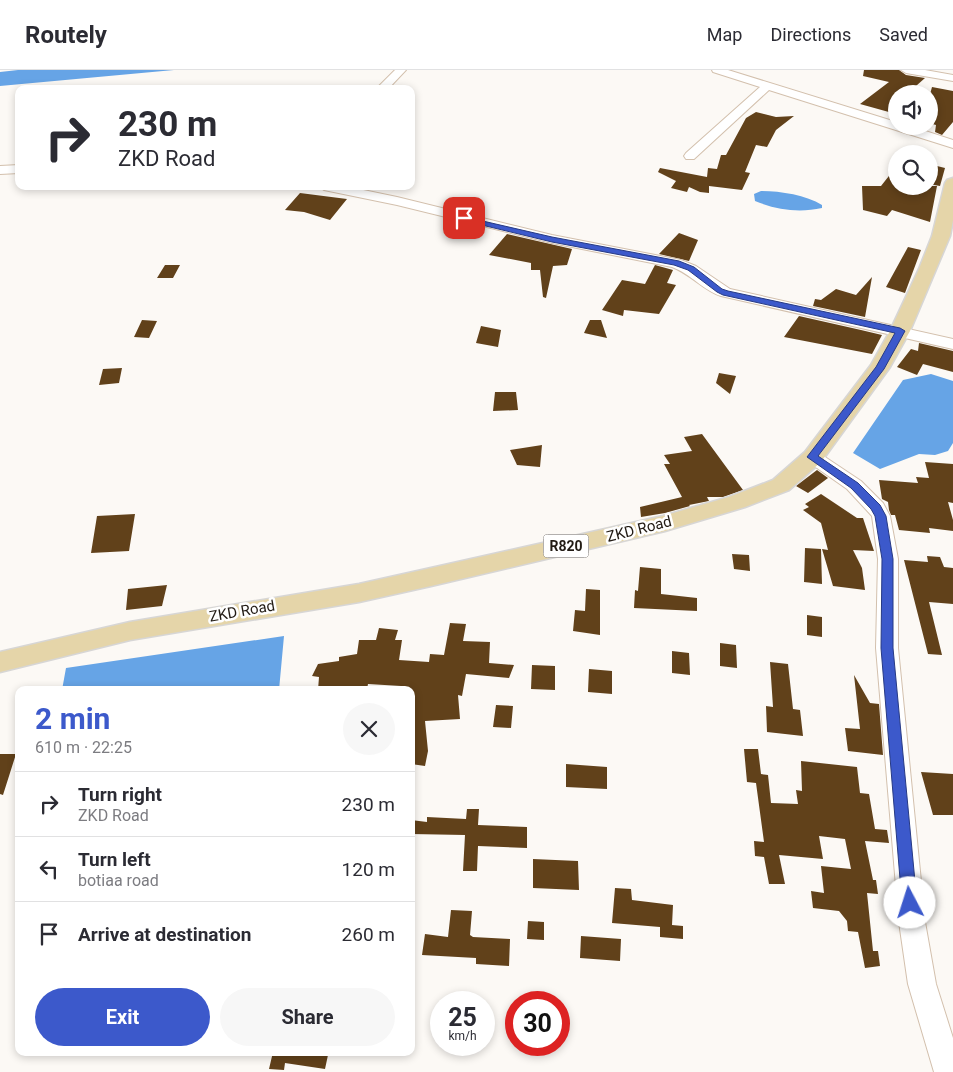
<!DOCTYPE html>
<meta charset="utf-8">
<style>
body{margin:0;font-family:Roboto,sans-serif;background:#f7f7f7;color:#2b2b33;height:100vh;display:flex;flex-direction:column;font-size:19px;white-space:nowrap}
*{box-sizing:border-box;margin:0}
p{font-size:16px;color:#7c7c81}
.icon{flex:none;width:28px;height:28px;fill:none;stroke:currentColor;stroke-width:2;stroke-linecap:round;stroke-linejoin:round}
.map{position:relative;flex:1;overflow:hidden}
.drawer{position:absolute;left:15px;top:616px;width:400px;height:370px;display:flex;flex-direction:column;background:#fff;border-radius:10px;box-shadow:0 2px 8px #0003}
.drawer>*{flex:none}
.hud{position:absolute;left:15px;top:15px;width:400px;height:105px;border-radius:10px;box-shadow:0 2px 8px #0003;background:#fff;color:#2b2b33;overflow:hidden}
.tools{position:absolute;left:888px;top:15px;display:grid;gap:10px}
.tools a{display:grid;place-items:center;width:50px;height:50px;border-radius:50%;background:#fff;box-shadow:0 2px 8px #0003;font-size:25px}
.speed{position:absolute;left:430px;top:921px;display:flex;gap:10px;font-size:25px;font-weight:700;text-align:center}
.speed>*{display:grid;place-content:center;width:65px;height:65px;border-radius:50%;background:#fff;box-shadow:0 2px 8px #0003;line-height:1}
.speed small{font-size:12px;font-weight:400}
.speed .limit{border:8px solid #d22;background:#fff;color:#111}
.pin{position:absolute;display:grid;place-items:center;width:42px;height:42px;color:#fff;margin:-21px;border-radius:10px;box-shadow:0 2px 8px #0006}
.me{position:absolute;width:55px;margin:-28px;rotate:355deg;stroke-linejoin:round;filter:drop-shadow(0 0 4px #0008)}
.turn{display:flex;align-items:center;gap:18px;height:105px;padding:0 20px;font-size:22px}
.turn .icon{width:65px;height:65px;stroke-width:2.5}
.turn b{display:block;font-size:35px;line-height:42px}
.round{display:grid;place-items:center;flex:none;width:52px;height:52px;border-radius:26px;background:#f7f7f7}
.headline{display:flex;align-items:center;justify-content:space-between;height:85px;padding:0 20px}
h1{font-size:30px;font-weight:700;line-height:38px;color:#3c59cb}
.button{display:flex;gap:10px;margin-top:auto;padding:10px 20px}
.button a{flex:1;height:58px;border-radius:30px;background:#3c59cb;color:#fff;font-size:20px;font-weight:700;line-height:58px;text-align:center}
.button a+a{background:#f7f7f7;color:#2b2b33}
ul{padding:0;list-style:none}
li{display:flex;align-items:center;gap:15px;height:65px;padding:0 20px;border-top:1px solid #e1e1e2}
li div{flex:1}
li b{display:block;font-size:19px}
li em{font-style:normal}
header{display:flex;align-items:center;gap:30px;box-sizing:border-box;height:70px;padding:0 25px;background:#fff;border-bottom:1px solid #e1e1e2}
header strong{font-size:24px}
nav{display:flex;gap:28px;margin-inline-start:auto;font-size:18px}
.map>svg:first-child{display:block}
</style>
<header>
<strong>Routely</strong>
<nav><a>Map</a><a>Directions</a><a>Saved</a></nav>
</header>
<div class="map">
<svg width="953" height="1002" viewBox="0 0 953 1002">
<rect width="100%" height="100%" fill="#fcf9f5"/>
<!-- water -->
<path fill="#66a4e6" d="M18 0H174L0 16V2Z
M761 121C780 121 806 125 822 135V138C799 143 777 140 755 131L754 124Z
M931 304 953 311V373L948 381 935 385 919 384 880 399 853 383 903 310Z
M284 566 279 620H62L66 598Z"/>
<!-- building -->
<path fill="#61411a" d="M864 0H899L906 5 925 8 907 24H896V44L860 34 889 12 863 6Z
M932 17 953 21V52L942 65 935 62 936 55 929 53V28Z
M756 42 776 47 794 46 776 60 767 77 756 75 745 102 750 103 742 120 709 116V123L700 122 689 117 687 122 671 118 676 111 658 102 660 98 707 107 708 98 717 99 721 85H726L746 48Z
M929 94 945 98 940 116 929 114Z
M896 97V116H937L930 152 892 140 887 146 863 140 862 116H881Z
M300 123 347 129 330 150 304 142 285 140Z
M679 163 698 170 689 191 659 184Z
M507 164 572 179 567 195 553 196 546 228 543 227 540 200H531V193L489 185Z
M908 177 921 180 905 223 886 217Z
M165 195H180L173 208H157Z
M655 195 673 200 667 213 676 215 659 244 624 240 623 246 602 240 622 210 645 214Z
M872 207 865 247 813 236 815 229 821 230 836 219 856 225Z
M799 246 861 260 882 265 872 284 784 267Z
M142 250 157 251 149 268 134 267Z
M590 250H601L607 268 584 263Z
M481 256 501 260 498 277 476 273Z
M919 273 953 281V302L923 294 917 305 897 297 911 279 918 281Z
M122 298 119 313 99 315 103 299Z
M719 303 736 306 730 324 716 313Z
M495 322H516L518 340 493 341Z
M702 364 743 420 723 427H707L709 431 689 435 690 436 665 443 641 447 640 437 682 427 664 394H670L664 385 692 381 684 367Z
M542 375 540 397 517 395 510 380Z
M925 392 953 394V433L948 432 953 450V461L929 458 930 463 899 460 895 445H891L889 440 888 432 882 429 879 410 918 413 916 407 929 408Z
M817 400 828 408 808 423 796 416Z
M821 424 857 448H863L874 481 853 480 862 498 865 520 833 516 822 479 828 480 821 453 803 440 809 437 805 434Z
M135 444 129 481 91 483 97 446Z
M805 478 821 479 822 514 804 512Z
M732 484 749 485 750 501 734 499Z
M927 486 940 487 944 497 953 498V534L929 532 942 585 928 584 904 490 928 492Z
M640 497 661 499V524L697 528V541L634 538 635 520 638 521Z
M167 515 162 536 126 540 128 519Z
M586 519 600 520V565L573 561 575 540 585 541Z
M807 545 822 547V567L807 565Z
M450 553 466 554 463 571 490 572 489 593 514 595 509 608 466 604 462 626 458 625 460 649 425 651 428 681 425 696 411 694V620H401V616L368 614 367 619 318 620 319 607 312 606 318 594 339 591V587L357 584 359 570H376L379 558 398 560 395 570H402L399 590 429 592 430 584 444 585Z
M720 573 736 575 737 598 720 596Z
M672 581 689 583 690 605 672 603Z
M770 592 788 594 793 639 800 640 803 666 767 662 766 636 773 637Z
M532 595 555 596V620L531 619Z
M589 599 612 601V624L588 622Z
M854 605 870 633 879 634 883 685 848 681 845 658 860 659Z
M496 635 513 636 511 658 493 657Z
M744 679H758L761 704 768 705 771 733 798 734 796 720 802 721 801 691 857 697 860 723 869 724 875 759 887 760 889 773 865 771 873 810H876L878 824 867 823 873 881H878L880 896 865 898 858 862 848 861 847 851 839 841 813 838 811 821 824 823 821 796 851 799 845 769 819 766 823 789 779 785 785 814H769L764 787 755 786 754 771 764 772 756 713 747 712Z
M0 684H16L3 725 0 724Z
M566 694 607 697V719L566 717Z
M921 702 953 704V745H933Z
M467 739H479L478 755 527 757V778L478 776 477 801H463L465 765 411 764V750L427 752V747L466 749Z
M533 789 578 791 579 820 533 818Z
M615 818 631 819 632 830 673 835 672 855 683 856V869L660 867V857L612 853Z
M451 840 472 841 470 865 473 867 510 869 509 896 476 894V888L422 885 425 864 448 867Z
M528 851 544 852V870L527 869Z
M581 866 621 869 620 891 580 888Z
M273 982H287L328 985 325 999 285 993 284 1000 269 999Z"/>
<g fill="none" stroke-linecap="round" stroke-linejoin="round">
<!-- minor casing -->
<g stroke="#d3c0ad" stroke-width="2">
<path id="minor" d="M395 0H406L388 19H376Z
M712 0H728L896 52V56H910L953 70V78L769 20 694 89H686L684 86 686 83 760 17 713 2Z
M901 0H925L953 5V11L906 3Z
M19 95V103L0 104V96Z
M318 116H344L397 127 552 165 681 190 696 196 730 219 953 269V279L721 226C704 221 691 204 672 197L552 173 397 135 324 120Z
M813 382 819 383 861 411 883 433 890 446 898 489V578L925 852 936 914 953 968V1002H934L908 914 899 852 876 578 878 489 872 446 847 419 807 391 804 387 807 383Z"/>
</g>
<!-- major casing -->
<g stroke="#d7d6d5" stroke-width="3">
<path id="major" d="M953 108V150L950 166 910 261 890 297 821 392 789 420 745 437 665 461 431 516 359 532 130 570 0 602V582L130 552 359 514 431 498 663 446 729 427 773 410 805 382 871 295 890 261 919 199 932 166 945 113 947 110Z"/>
</g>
<!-- minor -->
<use href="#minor" fill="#fff" fill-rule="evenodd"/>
<!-- major -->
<use href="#major" fill="#e5d5a9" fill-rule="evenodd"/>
</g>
<!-- route -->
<path fill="#3c59cb" stroke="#273a84" d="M461 146 552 167 679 191 694 197 722 219 728 221 900 258 905 261 884 299 818 386 858 413 880 435 886 446 893 489V578L917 833 915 837 910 839 905 837 902 833 881 578 882 489 875 446 871 439 851 418 807 387 876 297 895 263 723 225 717 222 688 200 674 195 552 172 461 150Z"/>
<g text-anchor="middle" stroke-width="5" stroke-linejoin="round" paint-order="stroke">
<!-- shield labels -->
<rect fill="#fff" stroke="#645f5a" stroke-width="1" x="543.5" y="464.5" width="45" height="23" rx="4"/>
<g font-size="14" font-weight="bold" fill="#221b14">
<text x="566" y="481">R820</text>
</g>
<!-- street labels -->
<g font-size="15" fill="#221b14" stroke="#fff">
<text transform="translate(639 459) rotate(-14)" y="5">ZKD Road</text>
<text transform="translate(242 541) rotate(-10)" y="5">ZKD Road</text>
</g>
</g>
</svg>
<div class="tools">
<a><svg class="icon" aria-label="sound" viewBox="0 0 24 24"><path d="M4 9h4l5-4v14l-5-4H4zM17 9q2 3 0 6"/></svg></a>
<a><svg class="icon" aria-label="search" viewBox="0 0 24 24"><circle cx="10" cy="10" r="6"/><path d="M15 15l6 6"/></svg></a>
</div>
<div class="speed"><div>25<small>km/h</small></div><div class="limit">30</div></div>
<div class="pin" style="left:464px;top:148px;background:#d93025"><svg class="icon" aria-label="arrive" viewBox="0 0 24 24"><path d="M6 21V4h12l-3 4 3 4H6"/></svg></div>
<svg class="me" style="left:910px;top:833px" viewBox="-20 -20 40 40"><circle r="19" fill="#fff"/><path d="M0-13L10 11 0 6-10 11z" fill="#3c59cb"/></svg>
<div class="hud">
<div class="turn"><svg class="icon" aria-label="right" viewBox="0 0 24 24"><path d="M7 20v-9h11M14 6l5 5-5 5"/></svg><div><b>230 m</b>ZKD Road</div></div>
</div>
<section class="drawer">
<div class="headline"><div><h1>2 min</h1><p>610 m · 22:25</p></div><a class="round"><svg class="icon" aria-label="close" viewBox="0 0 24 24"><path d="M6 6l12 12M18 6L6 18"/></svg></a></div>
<ul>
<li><svg class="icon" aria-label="right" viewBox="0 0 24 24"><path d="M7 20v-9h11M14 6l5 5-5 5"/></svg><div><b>Turn right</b><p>ZKD Road</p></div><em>230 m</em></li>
<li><svg class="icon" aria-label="left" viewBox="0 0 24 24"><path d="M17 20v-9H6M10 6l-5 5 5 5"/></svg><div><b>Turn left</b><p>botiaa road</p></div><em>120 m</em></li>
<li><svg class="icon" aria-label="arrive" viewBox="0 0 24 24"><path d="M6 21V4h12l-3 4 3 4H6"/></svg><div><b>Arrive at destination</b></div><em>260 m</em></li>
</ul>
<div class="button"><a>Exit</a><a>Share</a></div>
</section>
</div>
